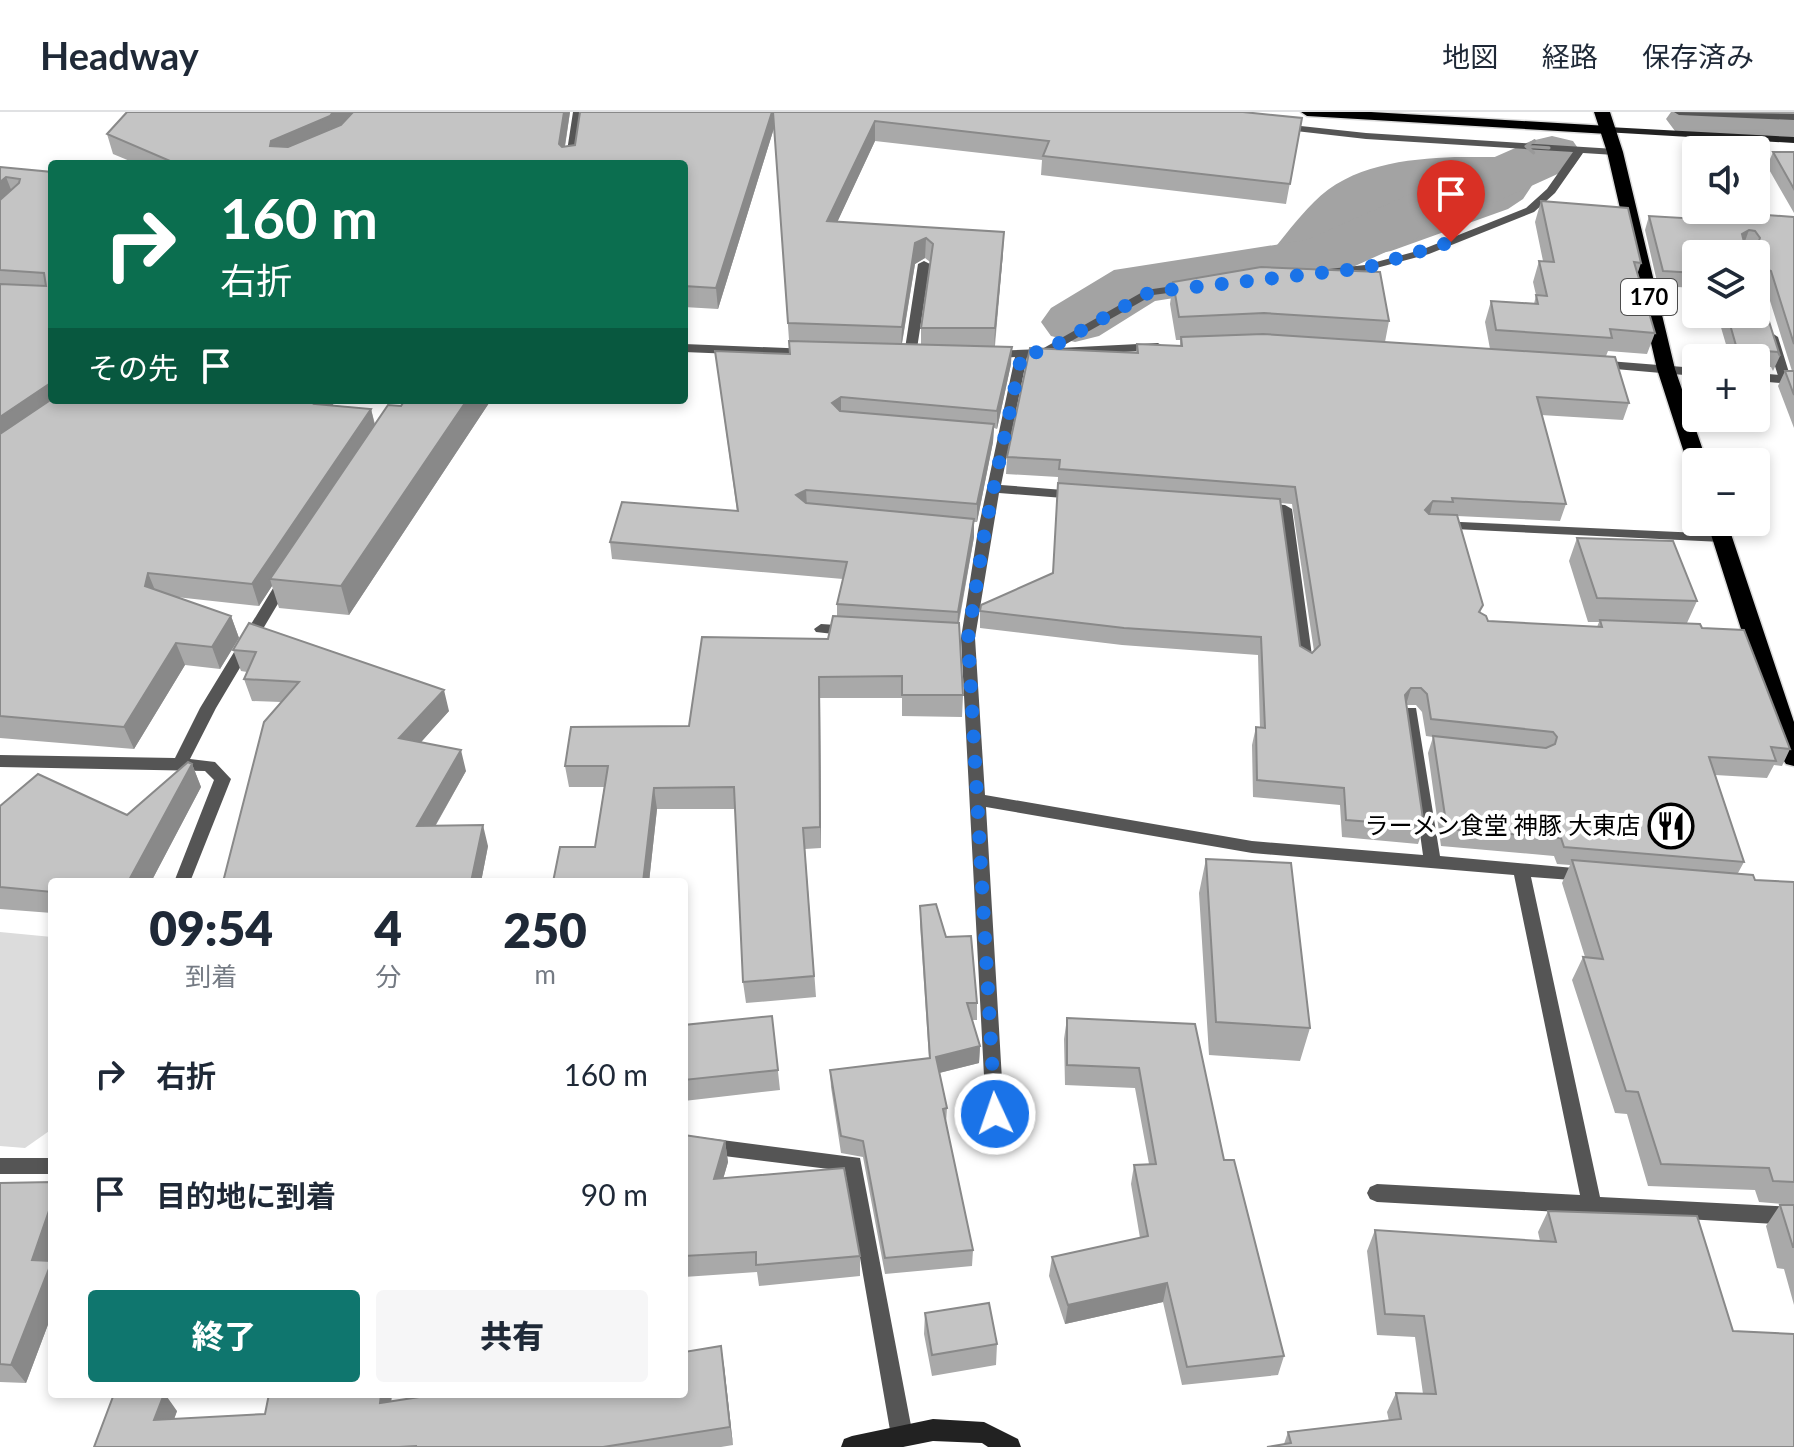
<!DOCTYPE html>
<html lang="ja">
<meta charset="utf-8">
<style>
body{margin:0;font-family:Lato,"Noto Sans JP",sans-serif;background:#f6f6f7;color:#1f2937;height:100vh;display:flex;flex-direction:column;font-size:30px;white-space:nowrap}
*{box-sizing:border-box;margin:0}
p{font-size:26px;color:#747a83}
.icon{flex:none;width:44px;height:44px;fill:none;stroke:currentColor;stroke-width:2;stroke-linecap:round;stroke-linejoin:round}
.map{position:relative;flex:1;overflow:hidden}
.sheet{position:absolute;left:48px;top:766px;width:640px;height:520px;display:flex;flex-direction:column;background:#fff;border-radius:8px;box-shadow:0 4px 12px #0003}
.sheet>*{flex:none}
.hud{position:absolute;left:48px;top:48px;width:640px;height:244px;border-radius:8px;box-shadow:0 4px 12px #0003;background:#0b6e4f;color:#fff;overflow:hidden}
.buttons{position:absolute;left:1682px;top:24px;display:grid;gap:16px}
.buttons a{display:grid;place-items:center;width:88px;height:88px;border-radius:8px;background:#fff;box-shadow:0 4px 12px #0003;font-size:40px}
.pin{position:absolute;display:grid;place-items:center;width:68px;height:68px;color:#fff;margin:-82px -34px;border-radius:50% 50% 50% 0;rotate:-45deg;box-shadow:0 0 8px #0007}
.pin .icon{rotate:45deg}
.me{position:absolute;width:88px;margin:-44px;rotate:357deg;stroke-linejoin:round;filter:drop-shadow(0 0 6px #0008)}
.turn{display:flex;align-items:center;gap:28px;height:168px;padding:0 40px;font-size:36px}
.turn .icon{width:104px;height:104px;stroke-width:2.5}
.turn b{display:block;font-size:56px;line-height:68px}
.then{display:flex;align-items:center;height:76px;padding:0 40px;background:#0003;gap:16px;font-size:30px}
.eta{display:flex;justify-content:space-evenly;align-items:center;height:136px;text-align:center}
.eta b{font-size:48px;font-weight:800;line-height:56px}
.action{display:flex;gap:16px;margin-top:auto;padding:16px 40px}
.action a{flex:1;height:92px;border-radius:8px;background:#0f766e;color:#fff;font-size:32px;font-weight:800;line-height:92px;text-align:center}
.action a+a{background:#f6f6f7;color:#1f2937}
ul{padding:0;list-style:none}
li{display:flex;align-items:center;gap:24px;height:120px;padding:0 40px}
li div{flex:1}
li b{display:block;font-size:30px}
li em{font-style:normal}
header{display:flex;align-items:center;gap:48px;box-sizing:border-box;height:112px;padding:0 40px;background:#fff;border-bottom:2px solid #e0e1e3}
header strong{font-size:38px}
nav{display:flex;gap:44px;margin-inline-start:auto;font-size:28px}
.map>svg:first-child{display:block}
</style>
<header>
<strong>Headway</strong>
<nav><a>地図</a><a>経路</a><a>保存済み</a></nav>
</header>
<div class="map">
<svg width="1794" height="1335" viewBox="0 0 1794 1335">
<rect width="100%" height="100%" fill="#fff"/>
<!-- green -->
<path fill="#dcdcdc" d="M0 820 52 825V1017L25 1036 0 1034Z"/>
<!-- water -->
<path fill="#a3a3a3" d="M1455 45H1527L1545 54 1523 87 1508 97 1391 139 1361 145 1292 157 1269 143C1283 126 1297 107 1314 90 1350 53 1406 47 1455 45Z"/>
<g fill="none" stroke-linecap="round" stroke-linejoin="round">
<!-- river -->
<path fill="#a3a3a3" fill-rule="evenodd" d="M1671 0H1794V27L1695 24 1675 19 1666 7Z
M1552 24 1573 29 1582 42 1573 55 1344 159 1155 189 1099 224 1075 230 1051 224 1041 210 1051 196 1114 158 1306 128 1531 29Z"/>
<!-- primary casing -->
<g stroke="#dbdbdb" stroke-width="3">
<path id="primary" d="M1301 0H1371L1608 14 1614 18 1608 22 1307 4Z"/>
</g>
<!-- highway casing -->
<g stroke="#dbdbdb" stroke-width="3">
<path id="highway" d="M1594 0H1610L1623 40 1675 257 1707 350H1696V356L1687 350 1657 257 1607 40Z
M1707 410H1727L1794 610V654L1786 652 1782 646Z"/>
</g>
<!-- lane -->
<path fill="#555" fill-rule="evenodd" d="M573 0H583L575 52H565Z
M1772 221 1778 225 1791 267 1789 270H1781L1779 267 1766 225Z"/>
<!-- street -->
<path fill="#555" fill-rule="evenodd" d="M1674 0 1794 2V8L1679 3Z
M1282 12 1366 21 1615 37 1620 40 1615 43 1583 41 1555 81 1534 100 1429 142 1365 159 1324 163 1320 162V158L1365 153 1421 138 1526 96 1547 77 1573 40 1366 27 1278 17 1277 15Z
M924 149 930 152 916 243 910 247 904 243 918 152Z
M1194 171 1198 173V177L1153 183 1059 236 1158 231 1164 235 1162 238 1027 245 1001 373 1076 379 1083 383 1076 387 999 381 975 526 985 683 1252 729 1423 743 1403 600 1406 596H1416L1440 744 1585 757 1591 758 1593 763 1591 768 1585 769 1531 765 1600 1085 1794 1095V1113L1377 1090 1370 1087 1367 1081 1370 1075 1377 1072 1580 1083 1514 763 1252 741 986 695 1004 1002 1002 1008 995 1010 988 1008 986 1002 961 526 978 418 1015 245 989 247 983 243 989 239 1042 237 1146 178Z
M684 232 810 237 816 241 810 245 684 240Z
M1596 248 1696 256V264L1592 255V249Z
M1756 261 1794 264V272L1756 269Z
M1259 391 1285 393 1292 397 1313 551 1311 555 1306 556 1299 551 1279 401 1254 398V392Z
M1439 409 1722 422 1729 426 1722 430 1434 416 1432 413Z
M285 463 292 468 216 596 190 647 215 650 231 667 190 770H174L214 668 205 659 0 655V643L175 646 200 596 278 468Z
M821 512 851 514 858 519 851 524 816 520 814 517Z
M684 1023 860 1046 913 1324 910 1332 902 1335 894 1332 891 1324 845 1059 684 1039Z
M0 1046H52V1062H0Z"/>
<!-- secondary -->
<path fill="#222" fill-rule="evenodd" d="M1608 15 1794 25V31L1604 20V16Z
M933 1307 984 1310 1018 1327 1021 1335H988L982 1331 933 1329 903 1335H841L844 1327 852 1324Z"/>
<!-- primary -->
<use href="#primary" fill="#000" fill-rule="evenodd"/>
<!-- highway -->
<use href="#highway" fill="#000" fill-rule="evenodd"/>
</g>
<!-- wall -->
<path fill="#a9a9a9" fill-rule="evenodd" d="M570 0 565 35 575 33 580 0 1302 6 1286 92 1041 63 1042 48 875 29 837 110 1003 141 995 234 1011 252 997 317 994 316 993 330 977 410H974V425L959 511 963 583 962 605 902 604V586H820L821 736 805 737 816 885 746 891 743 870 735 697H657L649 770H553L595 735 604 675H569L565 654 689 614 828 527 837 505V492L843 467 612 447 610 430 737 399 715 239 790 242 774 16 718 197 684 195V52H137L113 42 107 22ZM925 146 930 150 921 216V232H902L915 152Z
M1773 40H1794V101L1767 54Z
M0 55 52 60V288H336L332 293 371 297 375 312 401 294 405 288H491L349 503 279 496 272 474 259 494 176 485 231 504 239 526 220 557 185 553 134 637 0 626Z
M1541 89 1641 151 1637 163 1655 221 1647 242 1608 239 1606 244 1629 291 1623 308 1541 303 1566 392 1560 409 1457 404 1481 501 1488 509 1597 515 1599 510H1588L1569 449 1577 426 1697 489 1687 511 1702 516 1790 637 1782 654 1774 653 1767 666 1715 663 1744 750 1738 761 1755 768 1794 770V1093L1759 1090 1755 1078 1648 1074 1627 1002 1615 1001 1572 868 1583 845H1585L1562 771 1570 753 1557 752 1554 744 1441 734 1428 641 1433 625 1426 624 1422 600 1416 593H1406L1424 714 1418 732 1342 725 1340 693 1253 685 1252 633 1256 615 1260 616 1258 543 1122 533 980 516V499L1053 461 1058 365 1006 362 1007 345 1136 241 1137 232 1180 234V228H1176L1170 192 1173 170 1389 209 1385 230 1490 237 1485 210 1491 189 1534 192 1536 183 1533 170 1539 149H1543L1535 110ZM1280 391 1292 392 1314 539 1312 541 1300 534Z
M1696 98 1794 105V316L1778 274 1785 259H1792L1765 173 1759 170V178L1780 244 1773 259 1771 255 1756 254V246H1730L1717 202H1756L1696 142V176L1658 174 1645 118 1649 104 1693 107Z
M249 511 449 599 421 630 466 659 436 713 488 734 481 770H223L281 590 252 589 244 567 247 560 241 559 233 538Z
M192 652 201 675 151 770H52V801L0 797V694L127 703Z
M1206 747 1310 916 1300 949 1209 943 1199 781Z
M920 794 946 825 977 891V908H972L980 934 979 951 939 961 947 996 946 1011 973 1138 972 1154 885 1162 863 1045 841 1041 831 975 830 958 929 946 920 812Z
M772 904 780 978 684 989V913Z
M1067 906 1195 912 1224 1048 1284 1244 1278 1263 1182 1273 1163 1190 1065 1212 1049 1164 1052 1145 1140 1126 1131 1072 1134 1053 1149 1052 1135 976 1065 973 1064 927Z
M684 1023 725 1029 728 1050 723 1067 860 1144V1164L759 1174 757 1160 684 1165Z
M52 1070V1202L26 1271 0 1270V1071Z
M1780 1093H1794V1193L1784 1157 1777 1156 1766 1114Z
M1548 1099 1733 1219 1794 1335 1284 1332 1288 1320 1389 1309 1387 1300 1396 1281 1423 1282 1415 1225 1377 1223 1367 1139 1375 1118 1540 1129 1538 1120Z
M925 1201 997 1232 996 1253 932 1264 924 1222Z
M724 1254 733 1333 721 1335H94L177 1299 174 1307 265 1302 269 1282H392L391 1289Z"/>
<!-- shaded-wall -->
<path fill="#898989" d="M333 0H357L334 24 277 49 270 34 271 29Z
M564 0H570L562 52 559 32Z
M772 0H773L774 16 718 197 716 176Z
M875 9V29L828 130 827 109Z
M6 65 14 85 0 98V70Z
M1749 118 1744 132 1742 122Z
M1004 120 1003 141 994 237 995 216Z
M926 126 925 146 915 152 901 236 902 215 915 131Z
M1012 235 1011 252 997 317V299Z
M52 270V288L0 333V305Z
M841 285V302L832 291Z
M316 288H336L320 313 314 292Z
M467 288H491L349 503 341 474Z
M371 297 376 319 270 467 272 474 259 494 252 472Z
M994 312 993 330 977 410V392Z
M806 378 807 395 796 383Z
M1433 389 1429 406 1425 398Z
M974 407V425L957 518 958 500Z
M148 461 157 483 145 474Z
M231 504 239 526 220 557 212 535Z
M176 531 185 553 134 637 124 615Z
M819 565 820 586 821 736 820 715Z
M1411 576 1406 593 1405 583Z
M444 578 449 599 405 648 399 626Z
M461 638 466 659 423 735 417 714Z
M192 652 201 675 151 770H128Z
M654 676 657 697 649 770H643Z
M483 713 488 734 481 770H471Z
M980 934 979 951 935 962 936 945Z
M725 1029 728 1050 717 1088 714 1067Z
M52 1090V1147L49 1155 52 1149V1202L26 1271 11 1253 32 1148Z
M1167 1171 1163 1190 1065 1212 1068 1193Z
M721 1234 724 1254 733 1333 730 1315Z
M164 1282H165L177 1299 167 1327 154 1308Z
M381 1282H392L389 1310 380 1291Z"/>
<!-- building -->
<path fill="#c4c4c4" stroke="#898989" stroke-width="2" fill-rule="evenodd" d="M127 0H333L330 4 271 29 270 34 288 35 341 13 353 0H564L559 32 562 35 575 33 580 0H772L716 176 684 174V52H177L107 22Z
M773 0H1243L1302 6 1290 72 1043 44 1049 29 875 9 827 109 1004 120 995 216H921L933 132 926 126 915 131 902 215 788 211Z
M1773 40H1794V77Z
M0 55 52 60V270L0 305V172L46 174 44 161 0 158V88L19 71 20 67 6 65 0 70Z
M1541 89 1628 96 1641 151 1634 150 1655 221 1610 217 1612 226 1496 218 1491 189 1538 192 1536 183 1547 184 1539 149 1554 150Z
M1697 98 1794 105V232L1771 159 1759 154V178L1780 244 1778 240 1737 237 1727 202H1756V142H1696V161L1663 159 1649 104 1699 107ZM1749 118 1755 119 1760 126 1758 131 1744 130 1742 122Z
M1261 155 1380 160 1389 209 1264 201 1179 205 1173 170Z
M1263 222 1615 245 1629 291 1537 285 1566 392 1452 386 1453 390 1433 389 1425 398 1429 402 1457 403 1483 493 1479 500 1486 504 1488 509 1602 515 1600 508 1700 512 1702 516 1744 518 1790 637 1771 635 1776 649 1709 645 1744 750 1564 735 1561 726 1447 717 1433 624 1546 636 1555 632 1557 625 1553 620 1431 607 1427 582 1421 576H1411L1405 583 1424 714 1346 708 1344 676 1257 668 1256 615 1265 616 1261 525 1124 516 980 499 981 493 1053 461 1058 371 1280 387 1300 534 1312 541 1320 533 1295 375 1059 357 1060 348 1007 345 1030 236 1138 241 1137 232 1182 234 1181 225Z
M789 229 1012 235 997 299 841 285 832 291 840 299 994 312 977 392 806 378 796 383 806 391 974 407 958 500 837 492 847 450 610 430 622 390 738 399 715 239 790 242Z
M1785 259H1794V283Z
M52 287V288H316L314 292 371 297 252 472 148 461 145 474 231 504 212 535 176 531 124 615 0 604V322Z
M405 288H467L341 474 270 467 388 293 401 294Z
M1577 426 1673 429 1697 489 1597 486Z
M833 504 959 511 963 583H902V564L819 565 820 715 803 716 814 864 743 870 734 675 654 676 643 770H553L560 735H595L608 654H565L571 615 689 614 702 525 828 527Z
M249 511 444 578 399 626 461 638 417 714 483 713 471 770H223L264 610 299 570 244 567 256 540 233 538Z
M188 650 192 652 128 770H52V780L0 775V694L38 662 127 703Z
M1206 747 1291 751 1310 916 1216 910Z
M1572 748 1753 763 1755 768 1794 770V1070L1773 1069 1769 1056 1661 1052 1638 980 1626 979 1583 845 1603 847Z
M936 792 946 825 971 824 977 891H967L980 934 936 945 947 996 943 997 973 1138 885 1146 863 1029 841 1024 830 958 930 946 920 794Z
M772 904 778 958 684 968V913Z
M1067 906 1195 912 1224 1048H1234L1284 1244 1187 1255 1167 1171 1068 1193 1052 1145 1148 1124 1134 1053 1156 1052 1139 956 1067 953Z
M684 1023 725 1029 714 1067 844 1056 860 1144 756 1153V1140L684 1144Z
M52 1070V1090L32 1148 52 1149 11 1253 0 1252V1071Z
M1780 1093H1794V1135H1793Z
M1548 1099 1697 1104 1733 1219 1794 1222V1335H1267L1291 1331 1288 1320 1401 1307 1396 1281 1436 1282 1424 1204 1385 1202 1375 1118 1556 1130Z
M989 1191 997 1232 932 1243 925 1201Z
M721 1234 730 1315 603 1335H416V1334L399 1335H94L114 1282H164L154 1308 265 1302 269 1282H381L380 1291 439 1282H684V1240Z"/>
<!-- one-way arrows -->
<defs><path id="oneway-shaft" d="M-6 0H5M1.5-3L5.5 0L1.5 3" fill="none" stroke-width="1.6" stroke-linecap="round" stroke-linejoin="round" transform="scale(2)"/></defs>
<use stroke="#999" href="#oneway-shaft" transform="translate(1537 35) rotate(-176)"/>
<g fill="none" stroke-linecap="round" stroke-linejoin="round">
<!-- route -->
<path stroke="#1a73e8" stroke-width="14" stroke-dasharray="0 25.2" d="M995 1002 968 526 985 418 1022 241 1043 240 1150 180 1365 156 1451 130"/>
</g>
<!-- icons -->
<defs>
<g id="restaurant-ring" transform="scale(2.3)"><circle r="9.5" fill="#fff" stroke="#000" stroke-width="1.5"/><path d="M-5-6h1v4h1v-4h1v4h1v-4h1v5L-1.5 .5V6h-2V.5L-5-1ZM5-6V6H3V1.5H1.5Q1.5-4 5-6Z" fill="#000"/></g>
</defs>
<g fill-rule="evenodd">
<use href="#restaurant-ring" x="1671" y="714"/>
</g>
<g text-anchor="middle" stroke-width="8" stroke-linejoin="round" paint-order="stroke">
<!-- shield labels -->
<rect fill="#fff" stroke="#4c4c4c" stroke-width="2" x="1621" y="167" width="56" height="36" rx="6"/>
<g font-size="22" font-weight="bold" fill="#000">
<text x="1649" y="193">170</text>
</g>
<!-- poi labels -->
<g font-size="24" fill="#000" stroke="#fff" text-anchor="end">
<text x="1640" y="722">ラーメン食堂 神豚 大東店</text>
</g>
</g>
</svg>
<div class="buttons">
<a><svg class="icon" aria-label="sound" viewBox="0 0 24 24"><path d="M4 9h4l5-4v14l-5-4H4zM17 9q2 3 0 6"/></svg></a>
<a><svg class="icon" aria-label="layers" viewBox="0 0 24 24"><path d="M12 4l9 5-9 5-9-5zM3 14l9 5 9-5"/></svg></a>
<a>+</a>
<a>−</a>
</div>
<div class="pin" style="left:1451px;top:130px;background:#d93025"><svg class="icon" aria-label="arrive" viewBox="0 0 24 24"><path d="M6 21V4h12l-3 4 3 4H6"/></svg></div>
<svg class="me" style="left:995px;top:1002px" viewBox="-20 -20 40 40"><circle r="17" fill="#1a73e8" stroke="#fff" stroke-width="3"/><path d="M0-11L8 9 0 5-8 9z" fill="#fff"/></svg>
<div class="hud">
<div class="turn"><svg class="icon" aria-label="right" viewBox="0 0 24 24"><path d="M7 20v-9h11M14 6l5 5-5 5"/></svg><div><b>160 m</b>右折</div></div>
<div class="then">その先<svg class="icon" aria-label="arrive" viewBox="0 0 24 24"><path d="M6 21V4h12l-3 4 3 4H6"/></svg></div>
</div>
<section class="sheet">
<div class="eta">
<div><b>09:54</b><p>到着</p></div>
<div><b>4</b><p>分</p></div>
<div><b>250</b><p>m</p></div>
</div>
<ul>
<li><svg class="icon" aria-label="right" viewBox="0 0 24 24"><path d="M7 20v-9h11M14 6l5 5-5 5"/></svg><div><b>右折</b></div><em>160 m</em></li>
<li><svg class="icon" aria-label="arrive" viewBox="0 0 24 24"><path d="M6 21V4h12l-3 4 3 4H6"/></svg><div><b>目的地に到着</b></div><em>90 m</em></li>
</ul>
<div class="action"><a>終了</a><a>共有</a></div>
</section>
</div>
